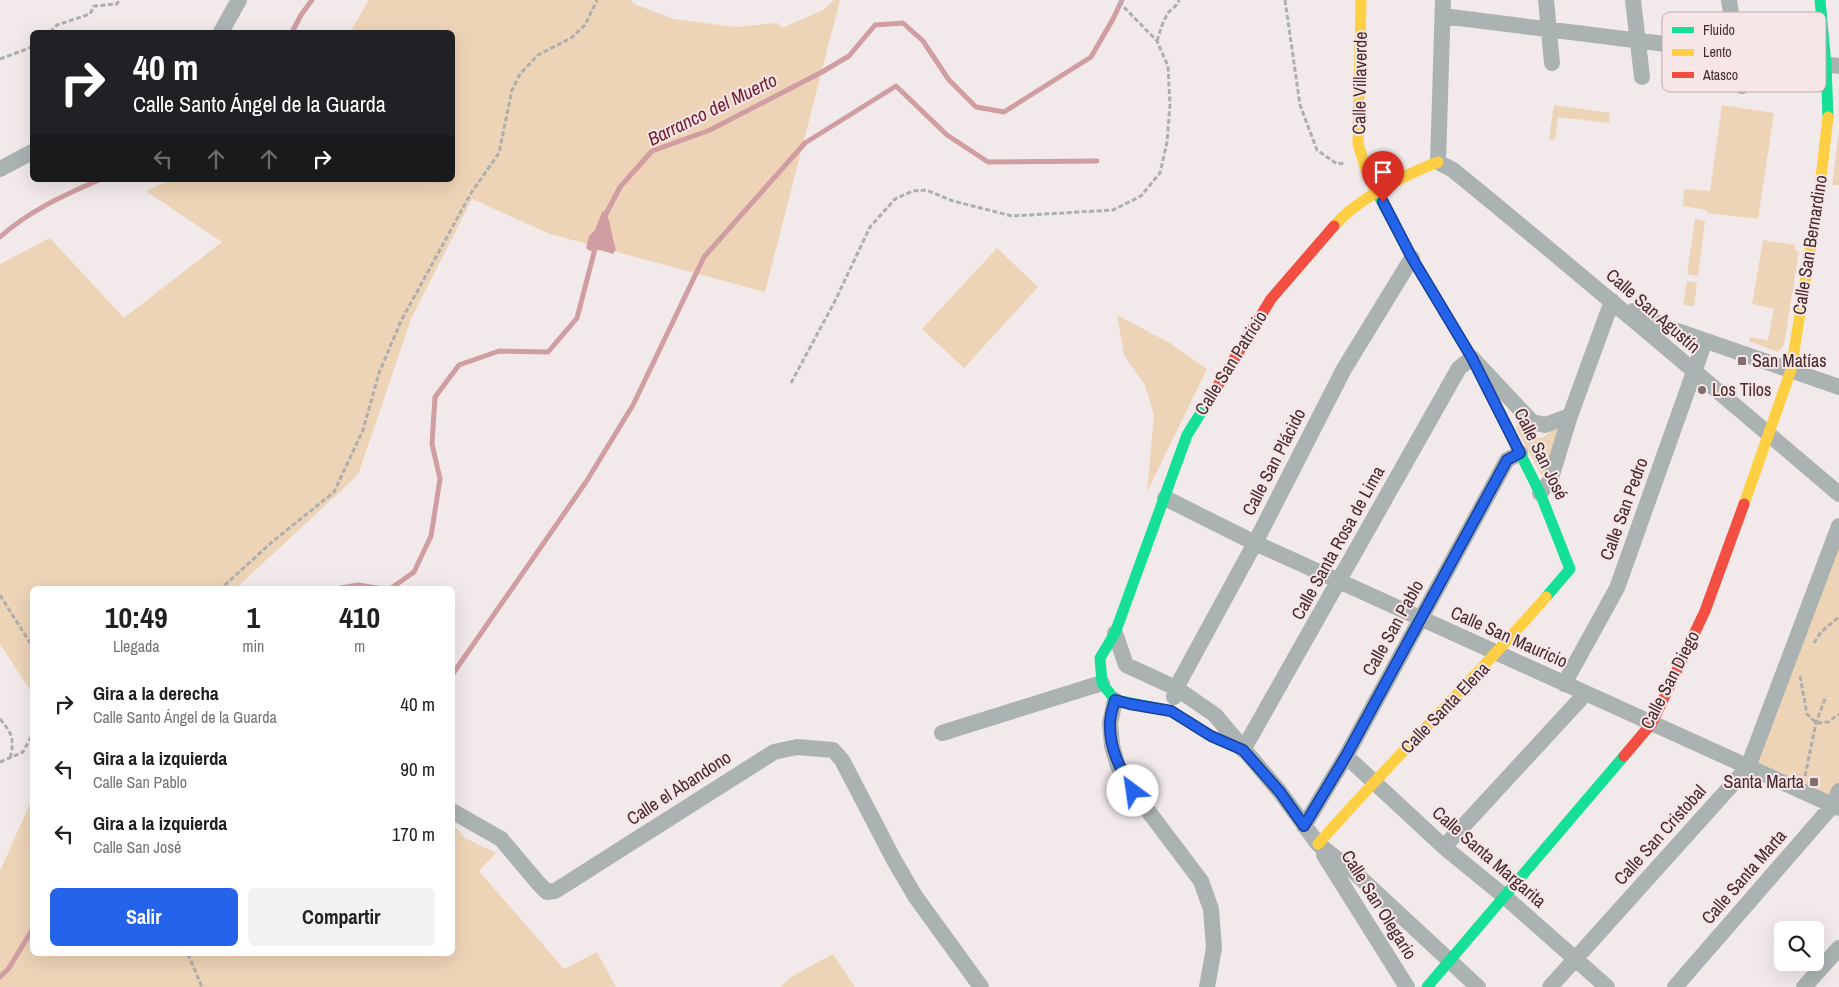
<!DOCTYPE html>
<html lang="es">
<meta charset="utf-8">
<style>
body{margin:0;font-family:"Archivo Narrow",sans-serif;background:#f2f2f2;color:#202124;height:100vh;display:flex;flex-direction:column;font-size:19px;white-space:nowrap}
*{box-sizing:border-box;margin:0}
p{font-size:16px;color:#757577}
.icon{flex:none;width:28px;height:28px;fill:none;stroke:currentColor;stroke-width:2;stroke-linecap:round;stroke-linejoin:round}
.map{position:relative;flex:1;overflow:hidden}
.sheet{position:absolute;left:30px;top:586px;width:425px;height:370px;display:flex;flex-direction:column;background:#fff;border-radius:8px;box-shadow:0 5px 20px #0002}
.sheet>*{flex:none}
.banner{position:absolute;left:30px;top:30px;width:425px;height:152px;border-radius:8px;box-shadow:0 5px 20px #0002;background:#202124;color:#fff;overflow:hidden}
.tools{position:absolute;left:1774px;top:921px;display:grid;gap:10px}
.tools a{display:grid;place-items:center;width:50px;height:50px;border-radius:8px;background:#fff;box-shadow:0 5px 20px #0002;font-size:25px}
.pin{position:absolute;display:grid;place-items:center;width:42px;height:42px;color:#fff;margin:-51px -21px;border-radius:50% 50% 50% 0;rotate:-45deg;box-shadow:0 0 5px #0007}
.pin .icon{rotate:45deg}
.me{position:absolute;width:55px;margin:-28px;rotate:329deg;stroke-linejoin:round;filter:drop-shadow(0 0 4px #0008)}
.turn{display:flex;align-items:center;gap:18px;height:105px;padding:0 20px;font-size:22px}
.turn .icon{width:65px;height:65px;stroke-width:2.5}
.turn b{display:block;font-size:35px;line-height:42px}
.lanes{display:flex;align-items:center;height:48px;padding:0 20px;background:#0003;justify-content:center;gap:25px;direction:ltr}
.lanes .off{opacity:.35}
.eta{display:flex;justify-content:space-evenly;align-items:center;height:85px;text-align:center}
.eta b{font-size:30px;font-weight:700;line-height:35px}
.button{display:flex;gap:10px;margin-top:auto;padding:10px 20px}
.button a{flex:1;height:58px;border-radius:8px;background:#2563eb;color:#fff;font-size:20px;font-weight:700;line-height:58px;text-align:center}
.button a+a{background:#f2f2f2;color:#202124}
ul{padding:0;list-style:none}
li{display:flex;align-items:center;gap:15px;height:65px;padding:0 20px}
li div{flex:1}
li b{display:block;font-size:19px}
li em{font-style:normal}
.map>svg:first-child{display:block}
</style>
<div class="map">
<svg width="1839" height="987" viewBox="0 0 1839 987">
<rect width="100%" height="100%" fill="#f2eaea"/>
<!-- green -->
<path fill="#eed4b7" d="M369 0H630L634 4 674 19 736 27 778 23 782 28 823 10 834 0H840L765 292 550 234 472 199 411 319 358 475 235 589H32V693L0 644V264L50 238 124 318 222 242 146 191 169 180H452V32H350Z
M1554 105 1610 113 1609 123 1558 117 1555 140 1549 139Z
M1722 105 1774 113 1758 219 1707 213V210L1683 206 1684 189 1710 191Z
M1839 130V185H1832Z
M1695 219 1705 221 1698 276 1687 274Z
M1763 240 1795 245V251H1799L1784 345 1778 352 1749 341 1750 337 1768 340 1774 309 1752 304Z
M997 248 1038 287 964 368 922 329Z
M1687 281 1697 283 1694 306 1683 305Z
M1117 315 1170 343 1207 369 1147 492 1154 415 1145 385 1124 355Z
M1522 423 1539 438H1542L1554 429 1560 433 1544 480 1515 427Z
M1839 526V791L1833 805 1748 767Z
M32 799V954H452L453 824 465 838 496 853 479 871 564 969 597 952 616 987H0V871Z
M833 954 855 987H780L791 977Z"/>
<!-- water -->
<path fill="#d09ea2" d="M605 211C612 223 611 236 616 249L613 254 600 250 590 251 586 248 589 236 595 230 602 212Z"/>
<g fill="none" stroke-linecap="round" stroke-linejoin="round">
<!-- stream -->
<path stroke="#d09ea2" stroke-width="5" d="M292 32 301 15 312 0
M604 218 620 187 652 151 710 130 822 72 849 56 875 25 903 23 923 41 949 80 976 107 1004 112 1091 57 1113 19 1122 0
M0 237C29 211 64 195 99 180
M335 589 358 585 384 589
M390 589 414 572 431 536 440 479 432 444 435 397 459 365 499 351 548 352 577 318 596 245
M452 675 586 482 633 405 704 257 805 143 896 86 947 135 988 162 1097 161
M0 977 9 968 32 930"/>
<!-- path -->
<path stroke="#adaeae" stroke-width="3" stroke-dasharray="5 2.5" stroke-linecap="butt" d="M1285 0 1300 105 1317 150 1337 164 1345 163
M50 32 57 25 90 14 94 6 117 4 119 0
M1157 41C1160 31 1163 21 1168 13 1172 8 1177 7 1179 0
M0 59 32 47
M791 383 835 301 870 227 895 199 913 191 926 190 953 201 1012 216 1113 210 1141 196 1160 173 1167 142 1170 105 1168 66 1157 41 1117 0
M218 589 226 584 272 542 334 492 363 430 379 373 401 321 471 193 499 153 512 90 520 74 538 55 571 38 585 25 597 0
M0 595 32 646
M1814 643 1821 632 1839 617
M1800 676 1807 714 1816 723 1828 722 1839 714
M0 719C12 733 15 740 10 758
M0 762 23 752 32 735
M1805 776 1816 723 1826 696
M188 954 202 987"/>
<!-- street -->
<path stroke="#abb3b2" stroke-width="16" d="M1443 0 1438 162 1453 170C1583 276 1711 385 1839 494
M1546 0 1552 63
M1633 0 1642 77
M1729 0 1742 86
M1443 16 1839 66
M221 32 239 0
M0 169 32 152
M1633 311 1666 327 1839 387
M1540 493 1550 481 1570 416 1612 301
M1165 498 1255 543 1839 808
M1115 633 1126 665 1176 688 1215 715 1280 792 1318 844 1354 872 1478 987
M1564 684 1617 588 1705 341
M1174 697 1176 688 1255 543 1344 369 1412 258
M1115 700 1110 723 1112 746 1118 766 1133 791 1201 881 1211 909 1214 948 1207 987
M942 733 1102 683
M1243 750 1459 368 1472 358 1532 422 1545 425 1570 416
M1346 756 1444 847 1504 896 1607 987
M452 811 501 839 539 884 547 892 555 891 774 752 797 747 833 750 842 760 894 860 915 896 981 987
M1304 826 1346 756 1507 460 1520 453
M1444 847 1586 693
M1324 855 1407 987
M1550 987 1748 767 1839 526
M1675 987 1833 805 1839 791
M1804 987 1839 948"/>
<!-- fast -->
<path stroke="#16e098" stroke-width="11" d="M1820 0 1826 65 1828 117
M1373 185 1412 258 1472 358 1488 389 1540 493 1570 569 1546 597
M1217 387 1187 435 1115 633 1100 658 1102 683 1115 700 1171 711 1211 736 1243 750
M1427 987 1624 756"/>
<!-- slow -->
<path stroke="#ffcf43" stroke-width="11" d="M1361 0 1358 144 1368 176 1373 185
M1334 226C1356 200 1406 174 1438 162
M1744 504 1791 370 1819 195 1828 117
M1318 844C1392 760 1472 682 1546 597"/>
<!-- jam -->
<path stroke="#f24e42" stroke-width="11" d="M1217 387 1271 299 1334 226
M1624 756 1652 723 1705 611 1744 504"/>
</g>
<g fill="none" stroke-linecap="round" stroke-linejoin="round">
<!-- route casing -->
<g stroke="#184099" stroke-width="12">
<path id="route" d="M1133 791C1121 770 1109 749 1110 723 1110 716 1113 707 1115 700L1130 704 1171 711 1211 736 1243 750 1280 792 1304 826 1346 756 1507 460 1520 453 1472 358 1412 258 1383 202"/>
</g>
<!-- route -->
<use href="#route" stroke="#2563eb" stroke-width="9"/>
</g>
<!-- markers -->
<g fill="#846d6f" stroke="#f6e6e7" stroke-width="2">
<rect x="1737" y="356" width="10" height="10" rx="2.5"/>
<circle cx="1702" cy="390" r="5"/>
<rect x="1809" y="777" width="10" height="10" rx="2.5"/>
</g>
<g text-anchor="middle" stroke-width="4" stroke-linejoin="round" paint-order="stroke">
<!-- street labels -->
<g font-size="18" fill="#482a2d" stroke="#f6e6e7">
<text transform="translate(1360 83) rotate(-89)" y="6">Calle Villaverde</text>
<text transform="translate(1810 245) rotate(-81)" y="6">Calle San Bernardino</text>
<text transform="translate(1653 311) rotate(41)" y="6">Calle San Agustín</text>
<text transform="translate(1231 363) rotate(-58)" y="6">Calle San Patricio</text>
<text transform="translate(1541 454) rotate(64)" y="6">Calle San José</text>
<text transform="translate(1274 462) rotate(-63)" y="6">Calle San Plácido</text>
<text transform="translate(1624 509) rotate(-70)" y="6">Calle San Pedro</text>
<text transform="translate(1338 543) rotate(-61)" y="6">Calle Santa Rosa de Lima</text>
<text transform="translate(1393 628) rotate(-61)" y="6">Calle San Pablo</text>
<text transform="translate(1509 637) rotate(24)" y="6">Calle San Mauricio</text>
<text transform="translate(1670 680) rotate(-63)" y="6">Calle San Diego</text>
<text transform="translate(1445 708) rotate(-46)" y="6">Calle Santa Elena</text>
<text transform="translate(679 788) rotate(-33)" y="6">Calle el Abandono</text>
<text transform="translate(1660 835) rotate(-48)" y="6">Calle San Cristobal</text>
<text transform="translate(1489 857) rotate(41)" y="6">Calle Santa Margarita</text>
<text transform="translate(1744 877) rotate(-49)" y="6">Calle Santa Marta</text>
<text transform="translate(1379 905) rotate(58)" y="6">Calle San Olegario</text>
</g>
<!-- poi labels -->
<g font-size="18" fill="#482a2d" stroke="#f6e6e7" text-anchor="start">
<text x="1752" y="367">San Matías</text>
<text x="1712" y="396">Los Tilos</text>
<text x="1804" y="788" text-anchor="end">Santa Marta</text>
</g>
<!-- water labels -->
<g font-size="19" font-style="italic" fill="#721f2f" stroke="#f6e6e7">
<text transform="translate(712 109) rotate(-26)" y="7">Barranco del Muerto</text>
</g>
</g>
<!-- legend -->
<rect x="1662" y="12" width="164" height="80" rx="8" fill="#f6e6e7" stroke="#c2aeaf" stroke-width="1"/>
<rect x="1672" y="27" width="22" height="6" fill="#16e098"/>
<rect x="1672" y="49" width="22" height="7" fill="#ffcf43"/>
<rect x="1672" y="72" width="22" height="6" fill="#f24e42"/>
<g font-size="14" fill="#482a2d">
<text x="1703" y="35">Fluido</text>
<text x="1703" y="57">Lento</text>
<text x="1703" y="80">Atasco</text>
</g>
</svg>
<div class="tools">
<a><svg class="icon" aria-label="search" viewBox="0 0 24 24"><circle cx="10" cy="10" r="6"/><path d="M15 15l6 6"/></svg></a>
</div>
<div class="pin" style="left:1383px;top:202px;background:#d93025"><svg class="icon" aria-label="arrive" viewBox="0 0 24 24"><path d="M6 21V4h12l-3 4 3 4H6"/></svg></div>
<svg class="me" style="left:1133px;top:791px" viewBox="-20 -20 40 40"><circle r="19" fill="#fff"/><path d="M0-13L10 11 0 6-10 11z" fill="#2563eb"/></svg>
<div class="banner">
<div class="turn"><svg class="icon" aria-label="right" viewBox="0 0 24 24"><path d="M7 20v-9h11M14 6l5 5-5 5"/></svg><div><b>40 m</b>Calle Santo Ángel de la Guarda</div></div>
<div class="lanes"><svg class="icon off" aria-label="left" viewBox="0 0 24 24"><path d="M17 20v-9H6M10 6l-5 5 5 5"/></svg><svg class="icon off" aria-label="ahead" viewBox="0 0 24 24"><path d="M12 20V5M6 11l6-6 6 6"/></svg><svg class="icon off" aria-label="ahead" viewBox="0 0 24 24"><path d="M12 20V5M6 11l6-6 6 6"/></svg><svg class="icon" aria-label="right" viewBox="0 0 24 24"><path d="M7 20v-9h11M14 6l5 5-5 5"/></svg></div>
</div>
<section class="sheet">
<div class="eta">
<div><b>10:49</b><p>Llegada</p></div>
<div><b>1</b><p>min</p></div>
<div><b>410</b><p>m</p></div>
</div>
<ul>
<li><svg class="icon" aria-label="right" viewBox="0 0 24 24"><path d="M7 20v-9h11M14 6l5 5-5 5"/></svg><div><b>Gira a la derecha</b><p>Calle Santo Ángel de la Guarda</p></div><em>40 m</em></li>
<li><svg class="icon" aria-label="left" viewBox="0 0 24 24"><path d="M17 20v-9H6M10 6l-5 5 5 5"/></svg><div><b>Gira a la izquierda</b><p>Calle San Pablo</p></div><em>90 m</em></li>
<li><svg class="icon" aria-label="left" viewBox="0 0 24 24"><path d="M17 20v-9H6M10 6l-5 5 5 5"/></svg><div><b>Gira a la izquierda</b><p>Calle San José</p></div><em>170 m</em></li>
</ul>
<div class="button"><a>Salir</a><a>Compartir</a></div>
</section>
</div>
